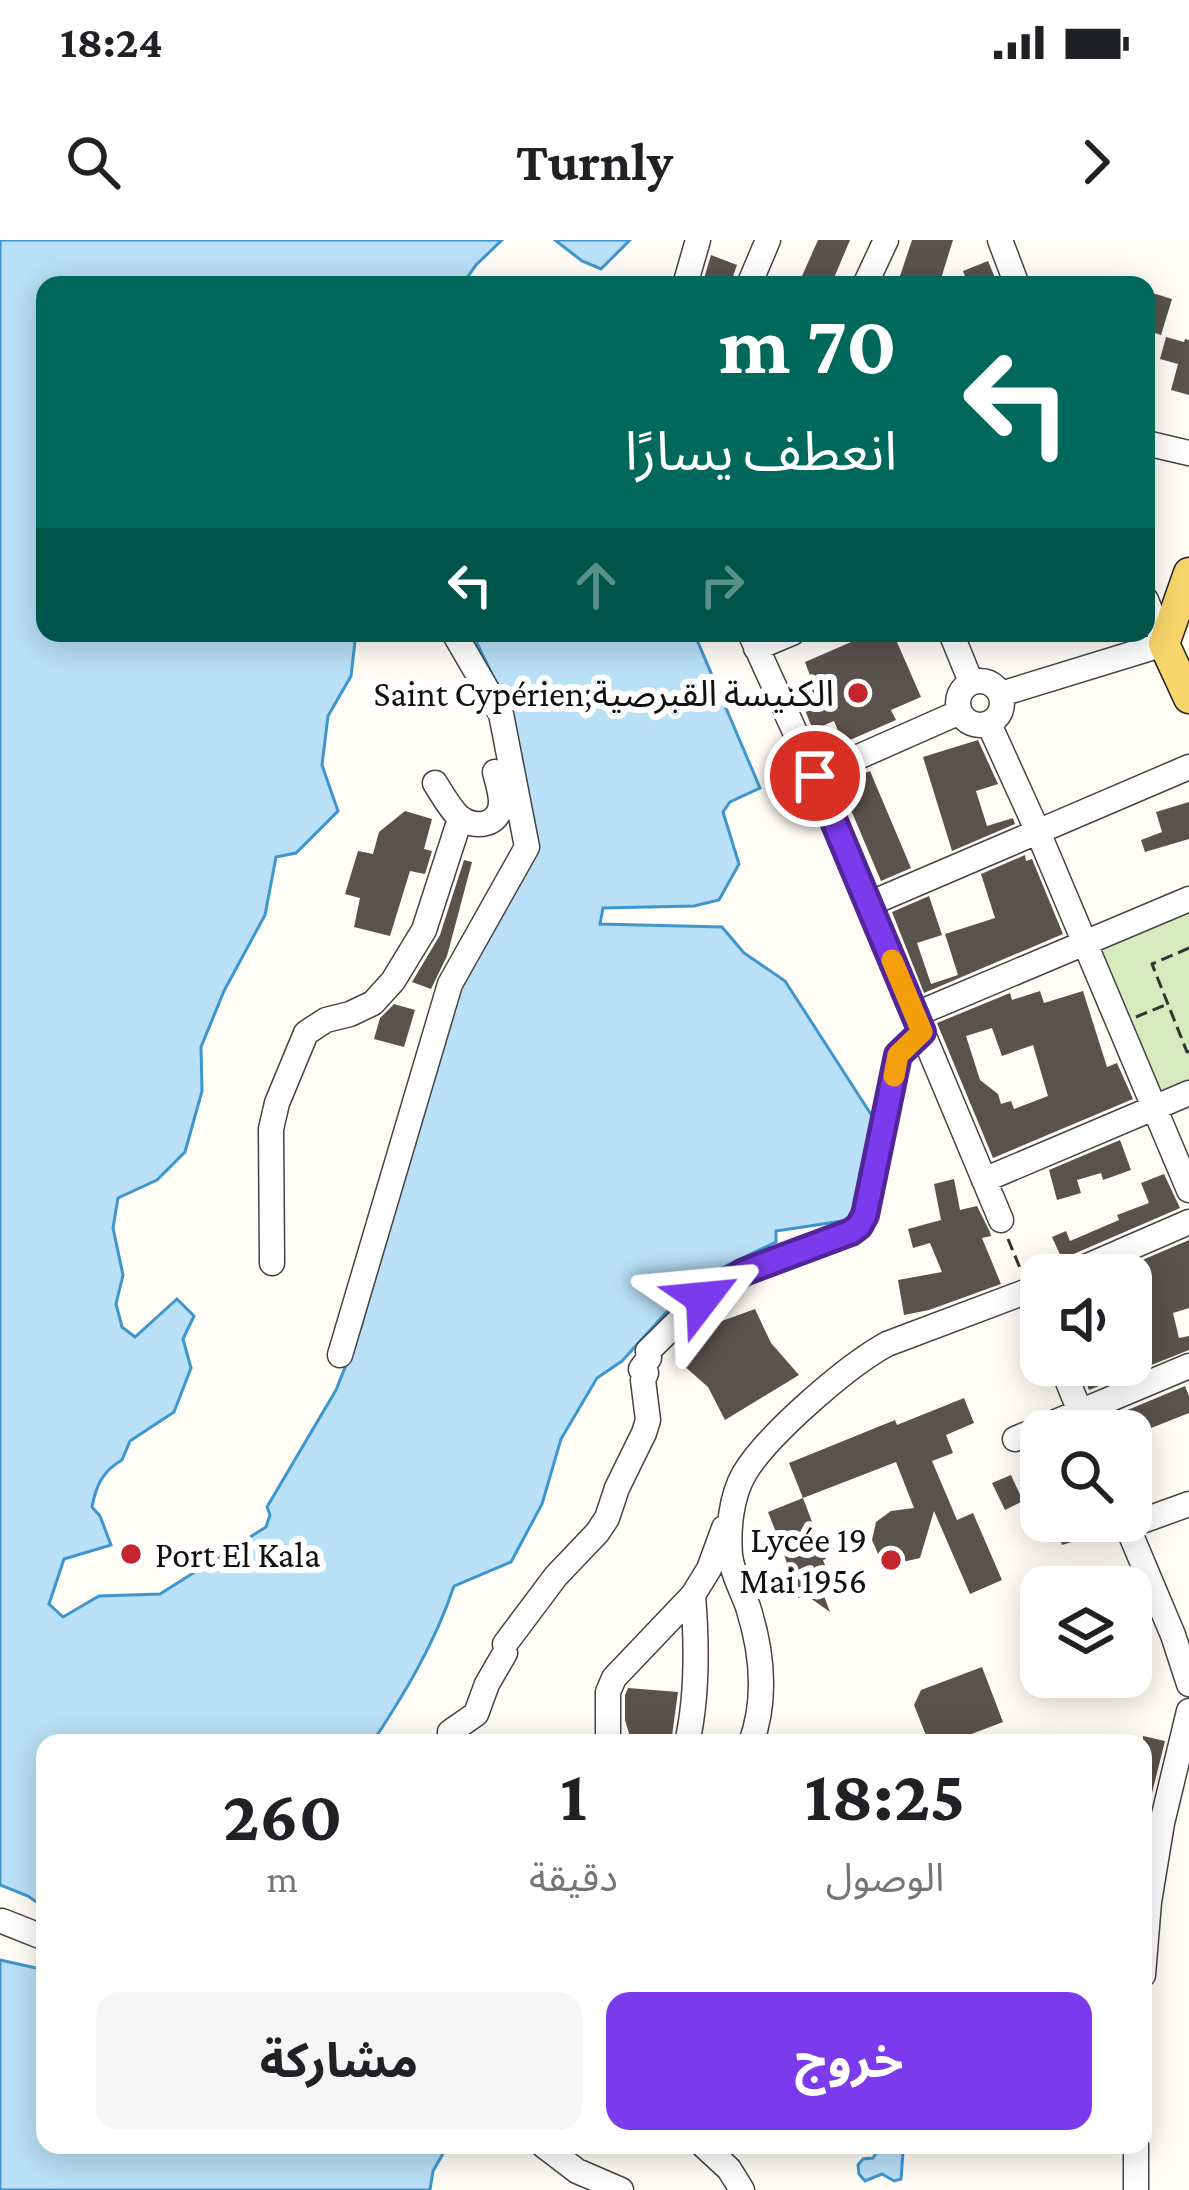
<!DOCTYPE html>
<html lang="ar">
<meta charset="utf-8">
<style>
body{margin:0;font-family:"Crimson Pro","Noto Sans Arabic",serif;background:#f6f6f6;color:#202124;direction:rtl;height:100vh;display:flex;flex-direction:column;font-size:45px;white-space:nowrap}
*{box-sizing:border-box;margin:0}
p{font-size:39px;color:#757577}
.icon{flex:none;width:66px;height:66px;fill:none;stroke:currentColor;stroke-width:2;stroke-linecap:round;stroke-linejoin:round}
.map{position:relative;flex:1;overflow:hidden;direction:ltr}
.details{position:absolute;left:36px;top:1494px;width:1116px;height:420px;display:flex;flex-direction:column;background:#fff;border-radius:24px;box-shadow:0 6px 30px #0003;direction:rtl}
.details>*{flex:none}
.guide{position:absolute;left:36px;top:36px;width:1119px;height:366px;border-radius:24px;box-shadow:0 6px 30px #0003;direction:rtl;background:#00695c;color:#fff;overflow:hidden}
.tools{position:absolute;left:1020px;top:1014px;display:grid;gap:24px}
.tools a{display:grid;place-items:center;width:132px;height:132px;border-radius:24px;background:#fff;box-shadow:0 6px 30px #0003;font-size:60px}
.pin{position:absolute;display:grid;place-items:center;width:102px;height:102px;color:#fff;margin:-51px;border:6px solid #fff;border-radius:50%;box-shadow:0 3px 12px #0007}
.me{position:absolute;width:132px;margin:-66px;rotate:61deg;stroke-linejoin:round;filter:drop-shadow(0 0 9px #0008)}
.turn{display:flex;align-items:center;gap:42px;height:252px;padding:0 60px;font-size:54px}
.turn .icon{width:156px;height:156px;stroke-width:2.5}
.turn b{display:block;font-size:84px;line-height:102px}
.lanes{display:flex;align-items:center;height:114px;padding:0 60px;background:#0003;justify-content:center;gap:60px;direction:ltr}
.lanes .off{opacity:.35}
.eta{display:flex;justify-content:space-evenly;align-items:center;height:204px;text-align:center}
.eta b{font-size:72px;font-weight:700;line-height:84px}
.primary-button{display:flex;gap:24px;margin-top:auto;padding:24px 60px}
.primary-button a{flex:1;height:138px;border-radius:24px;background:#7c3aed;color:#fff;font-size:48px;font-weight:700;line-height:138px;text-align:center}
.primary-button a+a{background:#f6f6f6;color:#202124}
.status{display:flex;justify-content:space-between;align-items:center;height:84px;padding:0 60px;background:#fff;direction:ltr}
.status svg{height:33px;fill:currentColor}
header{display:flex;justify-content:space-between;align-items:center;height:156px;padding:0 60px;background:#fff;font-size:54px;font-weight:700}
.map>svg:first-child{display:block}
</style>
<div class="status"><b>18:24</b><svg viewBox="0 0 49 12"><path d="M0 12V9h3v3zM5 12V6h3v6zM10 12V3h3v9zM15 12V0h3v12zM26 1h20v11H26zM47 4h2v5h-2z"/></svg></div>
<header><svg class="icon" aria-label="forward" viewBox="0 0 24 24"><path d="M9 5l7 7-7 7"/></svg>Turnly<svg class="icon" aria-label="search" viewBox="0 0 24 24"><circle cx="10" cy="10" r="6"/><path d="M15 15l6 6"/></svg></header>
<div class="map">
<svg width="1189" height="1950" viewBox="0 0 1189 1950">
<rect width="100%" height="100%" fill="#fffdf5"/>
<!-- green -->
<path fill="#d5ebbd" d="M1189 671V848L1164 859 1101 709Z"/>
<!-- water -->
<path fill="#b9e0f7" stroke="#3f96cf" stroke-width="3" d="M0 0H502L476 25 462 45H45V393H352L355 401 351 436 328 476 322 525 338 571 296 613 276 617 265 675 224 751 201 807 202 851 185 912 157 940 118 958 113 988 123 1035 116 1064 122 1087 135 1097 177 1059 194 1076 183 1099 191 1128 174 1172 130 1201 122 1220C103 1231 96 1245 92 1267L100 1276 111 1305 64 1319 49 1364 63 1377 99 1356 160 1354 266 1287 270 1275 267 1267 336 1150 361 1087 459 745 538 610 509 469 472 393H694L760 548 730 562 723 572 739 624 719 660 694 666 603 668 600 684 722 687 744 713 785 741 874 879 857 973 849 980 776 991V1002L707 1035 682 1055 622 1121 597 1138 561 1199 542 1264 511 1322 454 1346C435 1403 405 1453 372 1503H45V1668L28 1656 0 1645Z
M555 0H630L601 29 582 21Z
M0 1720 45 1730V1905H448L433 1931 430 1950H0Z
M881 1905H911L903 1912 901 1939 894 1941 882 1934 865 1941 859 1934 858 1925 863 1919 873 1918Z"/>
<!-- building -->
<path fill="#5a524d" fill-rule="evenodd" d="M818 0H850L831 45H798Z
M912 0H953L939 45H897Z
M711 15 737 25 730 45H702Z
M988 21 998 45H968L963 31Z
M1146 51 1172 59 1161 95 1146 90Z
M1166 97 1184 102 1185 99 1189 100V155L1171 150 1178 124 1160 119Z
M872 393H893L921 457 891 470 896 480 843 503 834 481 813 490 796 448 812 441 805 422Z
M978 500 998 544 976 551 987 586 1013 578 1015 584 952 611 923 517Z
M870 531 911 628 881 641 840 544Z
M1189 562V599L1145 612 1141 600 1162 592 1156 572Z
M405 571 432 579 424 609 432 611 425 634 410 631 390 696 354 687 360 658 345 654 358 611 373 614 379 592Z
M1025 615 1026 621 1032 619 1063 694 924 753 892 672 929 656 942 695 917 703 931 744 958 735 945 694 995 678 981 634Z
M464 620 472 622 447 716 431 749 412 742 440 695Z
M1040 751 1044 763 1083 751 1107 827 1117 823 1133 859 993 918 937 783 1010 753 1012 760ZM992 788 1002 816 1033 805 1048 856 1014 869 1011 861 1001 864 998 854 980 840 966 796Z
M394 764 415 770 404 807 374 799 380 778Z
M1120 900 1131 930 1103 940 1101 933 1077 940 1081 953 1057 960 1049 930Z
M1164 934 1180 968 1062 1019 1052 997 1066 991 1070 1001 1119 980 1117 975 1149 963 1141 943Z
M954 939 960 970 977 966 990 992 991 996 982 998 1001 1044 929 1070 904 1075 898 1040 942 1032 930 1003 913 1008 908 989 941 980 934 944Z
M1189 1000V1068L1173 1073 1179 1098 1189 1096V1110L1089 1150 1079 1125H1094L1096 1133 1120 1125H1136L1131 1106V1087L1139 1085 1131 1058V1035L1112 1033Z
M755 1069 771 1103 799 1135 725 1180 708 1147 675 1118 700 1089Z
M1185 1146 1189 1156V1173L1131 1196V1191H1126L1118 1174Z
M964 1158 974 1183 946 1195 953 1213 932 1221 957 1280 973 1273 1002 1340 970 1354 934 1271 920 1318 894 1324 879 1316 872 1300 876 1282 891 1271 914 1268 896 1222 803 1258 826 1319 823 1320 832 1343 821 1348 830 1372 806 1355 798 1358 782 1308 776 1310 771 1298 777 1295 768 1272 803 1258 789 1223 895 1180 897 1185Z
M1011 1235 1023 1261 1005 1270 992 1243Z
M1055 1281H1094L1098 1294 1062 1305Z
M982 1427 1003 1482 948 1503H929L914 1465 921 1450Z
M1084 1437H1133L1091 1456Z
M628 1448 678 1452 671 1503H632L625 1480V1455Z
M1143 1496 1165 1501 1151 1557 1143 1555Z"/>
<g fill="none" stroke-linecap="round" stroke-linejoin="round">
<!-- minor casing -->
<g stroke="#444" stroke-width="27">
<path id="minor" d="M1000 0 1017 45
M685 45 698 0
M749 45 768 0
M865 45 886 0
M1146 203 1189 213
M750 393 815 536 1001 980
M951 393 971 442
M756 408 792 393
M958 463a22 22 0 1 1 44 0a22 22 0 1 1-44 0Z
M1001 454 1164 404 1146 360
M989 484 1038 592 1189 950
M815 536 960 472
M435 543C442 554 449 567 458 576 474 590 501 586 501 562 501 552 497 541 495 532
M869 664 1189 527
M914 775 1189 659
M984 940 1189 853
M272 1023 271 889 277 863 306 793 326 780 350 774 373 763 393 741 424 690 460 579
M1067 1035 1189 982
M1030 1051 1041 1078
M340 1115 450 744 527 607 501 474 454 393
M1061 1125 1088 1191
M1015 1199 1189 1126
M1125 1281 1173 1395 1189 1444
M1128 1286 1189 1264
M505 1404 556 1336 597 1293 607 1278 617 1248 644 1193 648 1180 643 1140 646 1133 641 1129 649 1118 648 1111 703 1057 744 1032 851 992 859 986 865 975 898 815 922 792
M450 1503V1492L476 1474 487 1444 505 1413
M608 1503V1452L614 1438 693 1355 709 1329 724 1288
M687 1503C698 1455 697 1404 693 1355
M751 1503C767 1459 762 1411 748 1367 742 1350 732 1333 730 1315 728 1289 731 1257 744 1234 767 1195 847 1126 887 1104L1041 1046
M2 1681 45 1698
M1143 1735 1149 1662 1162 1583 1189 1471
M543 1905 577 1931 621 1950
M703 1905 729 1929 742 1950
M1136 1950V1905"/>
</g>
<!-- major casing -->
<g stroke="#222" stroke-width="33">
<path id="major" d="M1189 333 1164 404 1189 458"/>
</g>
<!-- path -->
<path stroke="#333" stroke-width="3" stroke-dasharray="12 6" stroke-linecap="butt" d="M1189 708 1152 724 1187 812 1189 811
M1136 777 1165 765
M1008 999 1020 1028"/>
<!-- minor -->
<use href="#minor" stroke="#fff" stroke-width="24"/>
<!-- major -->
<use href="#major" stroke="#f9d66b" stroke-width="30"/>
</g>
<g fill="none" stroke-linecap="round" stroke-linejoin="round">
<!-- route casing -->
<g stroke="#51269a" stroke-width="30">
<path id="route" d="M703 1058 744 1032 851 992 859 986 865 975 898 815 922 792 815 536"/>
</g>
<!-- route -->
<use href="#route" stroke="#7c3aed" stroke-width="21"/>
<!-- slow -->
<path stroke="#f59e0b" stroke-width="21" d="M892 720 922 792 898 815 894 836"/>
</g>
<!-- markers -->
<g fill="#c4262e" stroke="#fff" stroke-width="4.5">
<circle cx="858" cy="453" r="12"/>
<circle cx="131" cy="1314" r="12"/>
<circle cx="891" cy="1320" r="12"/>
</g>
<g text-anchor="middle" stroke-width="12" stroke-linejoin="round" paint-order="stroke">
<!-- poi labels -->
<g font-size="36" fill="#111" stroke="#fff" text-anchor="end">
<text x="834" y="466">Saint Cypérien;الكنيسة القبرصية</text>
<text x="867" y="1312">Lycée 19<tspan x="867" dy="41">Mai 1956</tspan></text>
<text x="155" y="1327" text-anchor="start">Port El Kala</text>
</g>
</g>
</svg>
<div class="tools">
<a><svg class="icon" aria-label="sound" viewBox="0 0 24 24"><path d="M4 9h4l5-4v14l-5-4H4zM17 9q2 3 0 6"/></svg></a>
<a><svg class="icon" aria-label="search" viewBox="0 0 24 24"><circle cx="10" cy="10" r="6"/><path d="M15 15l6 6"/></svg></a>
<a><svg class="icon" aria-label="layers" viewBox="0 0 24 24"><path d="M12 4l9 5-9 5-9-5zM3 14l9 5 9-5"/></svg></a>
</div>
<div class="pin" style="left:815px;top:536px;background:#d93025"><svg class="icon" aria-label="arrive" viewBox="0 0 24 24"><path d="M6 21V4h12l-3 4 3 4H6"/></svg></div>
<svg class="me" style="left:703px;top:1058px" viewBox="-20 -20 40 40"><path d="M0-17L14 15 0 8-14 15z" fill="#7c3aed" stroke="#fff" stroke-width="4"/></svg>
<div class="guide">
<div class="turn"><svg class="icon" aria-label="left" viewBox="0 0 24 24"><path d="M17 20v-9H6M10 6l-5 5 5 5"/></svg><div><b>70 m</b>انعطف يسارًا</div></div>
<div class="lanes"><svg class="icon" aria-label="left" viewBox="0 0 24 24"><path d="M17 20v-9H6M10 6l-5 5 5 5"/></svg><svg class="icon off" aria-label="ahead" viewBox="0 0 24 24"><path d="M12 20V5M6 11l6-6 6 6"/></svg><svg class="icon off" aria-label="right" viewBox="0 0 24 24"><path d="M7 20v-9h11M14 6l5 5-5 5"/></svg></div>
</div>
<section class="details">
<div class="eta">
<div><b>18:25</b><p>الوصول</p></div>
<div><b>1</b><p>دقيقة</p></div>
<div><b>260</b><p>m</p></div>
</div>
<div class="primary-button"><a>خروج</a><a>مشاركة</a></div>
</section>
</div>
